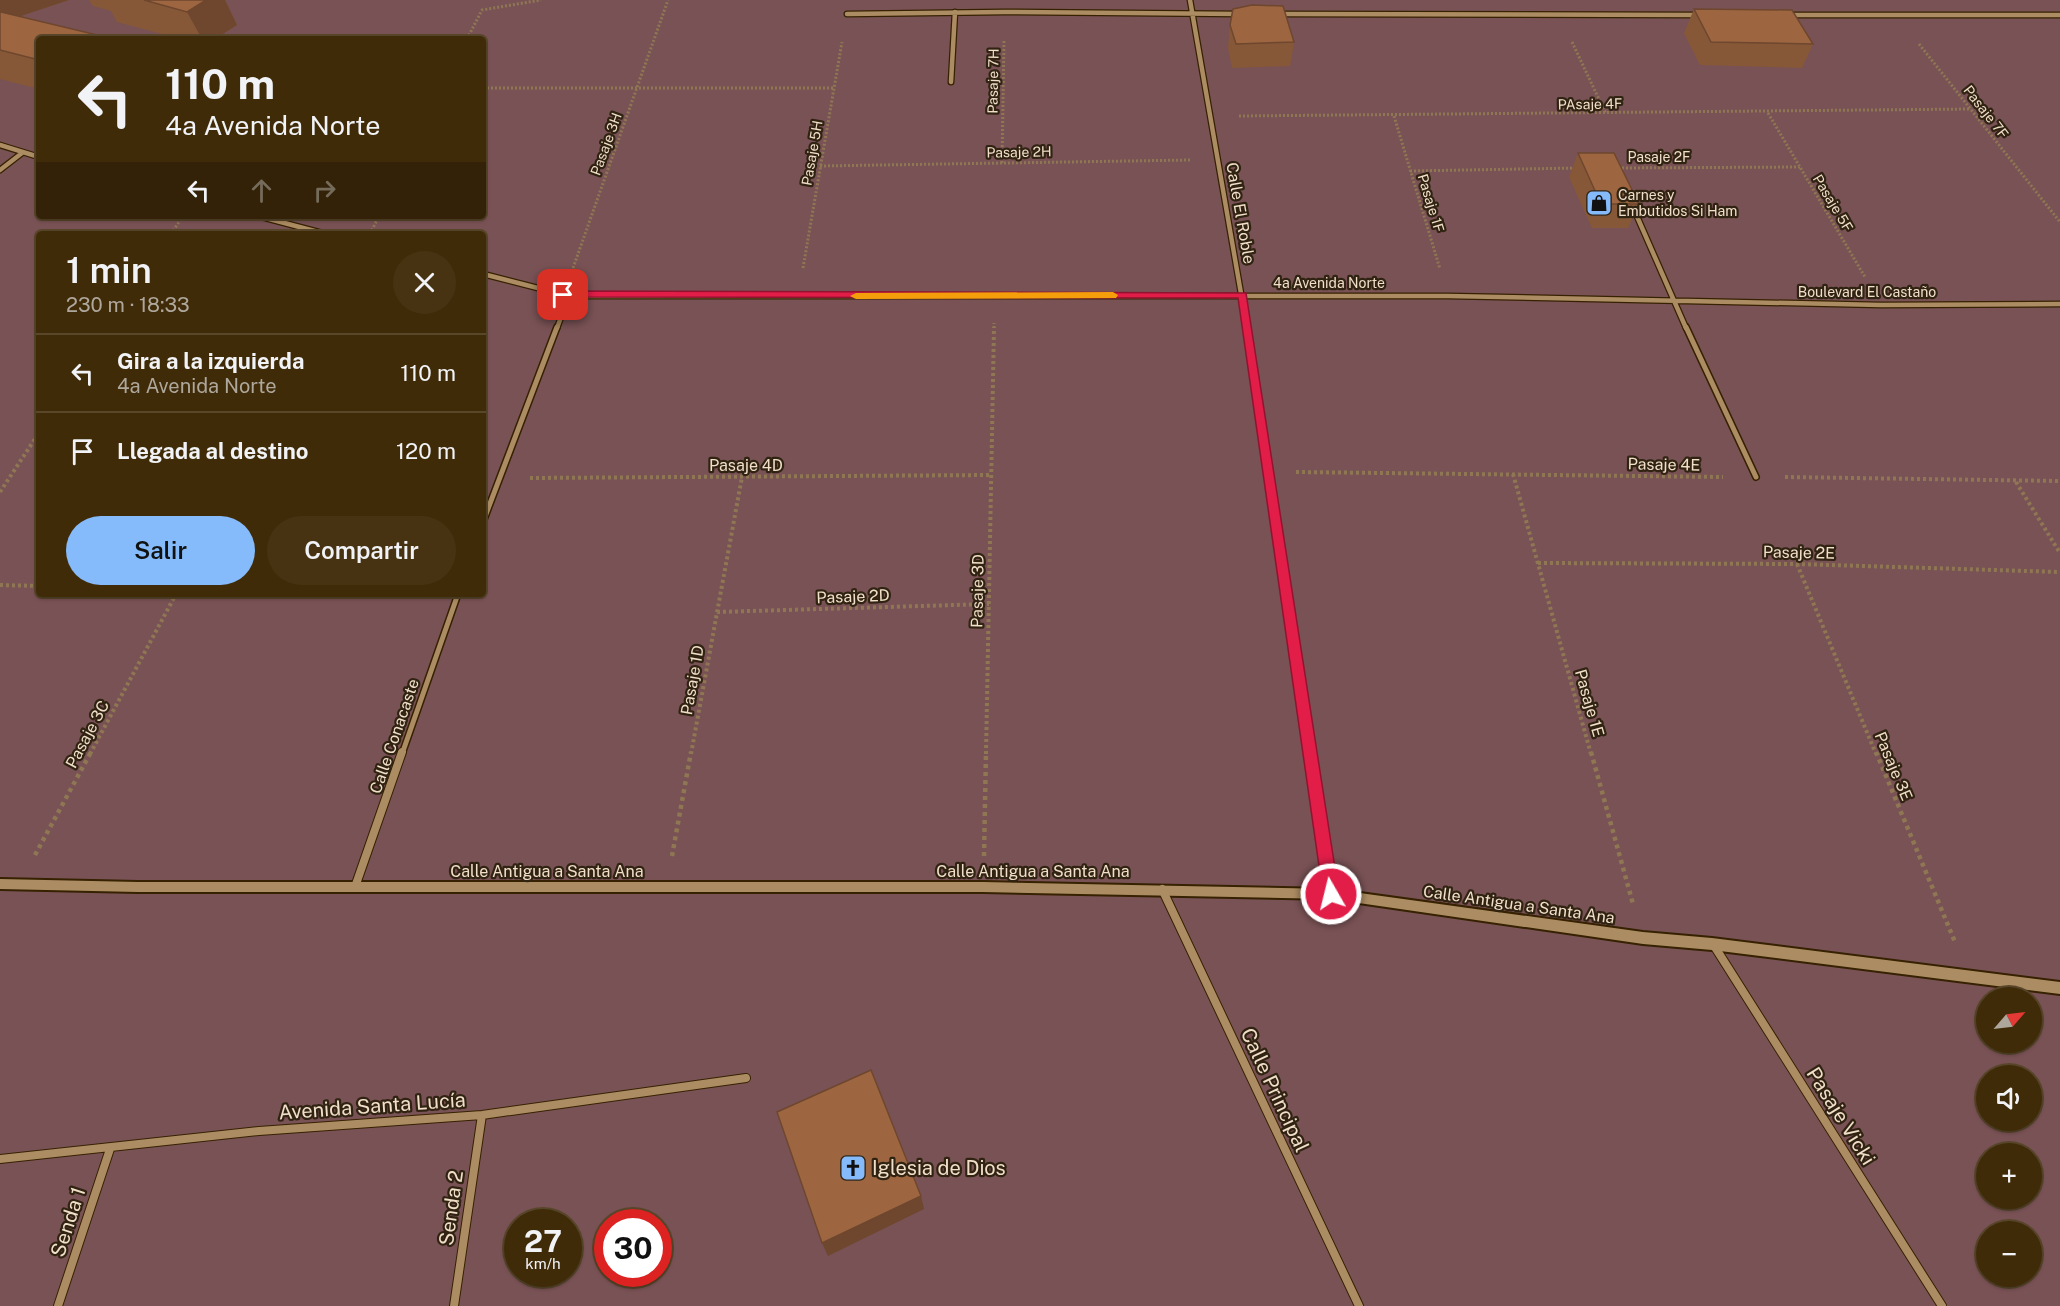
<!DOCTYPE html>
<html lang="es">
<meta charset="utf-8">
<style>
body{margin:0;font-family:"Public Sans",sans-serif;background:#473312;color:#f1f3f6;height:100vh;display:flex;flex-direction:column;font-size:22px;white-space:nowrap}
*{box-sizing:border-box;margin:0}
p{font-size:20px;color:#aea79c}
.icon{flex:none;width:33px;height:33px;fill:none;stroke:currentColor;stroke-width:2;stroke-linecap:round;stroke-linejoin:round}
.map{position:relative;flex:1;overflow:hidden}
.side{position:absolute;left:36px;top:231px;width:450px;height:366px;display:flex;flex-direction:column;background:#402b09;border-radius:6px;box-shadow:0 2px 4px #0004,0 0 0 2px #59472a}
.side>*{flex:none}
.guide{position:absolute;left:36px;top:36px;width:450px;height:183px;border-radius:6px;box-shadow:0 2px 4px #0004,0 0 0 2px #59472a;background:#402b09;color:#f1f3f6;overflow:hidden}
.needle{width:39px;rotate:62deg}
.buttons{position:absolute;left:1976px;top:987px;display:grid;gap:12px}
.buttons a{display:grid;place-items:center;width:66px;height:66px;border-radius:50%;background:#402b09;box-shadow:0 2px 4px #0004,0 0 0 2px #59472a;font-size:30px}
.speed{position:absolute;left:504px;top:1209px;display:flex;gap:12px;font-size:30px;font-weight:700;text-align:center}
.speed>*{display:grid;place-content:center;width:78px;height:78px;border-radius:50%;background:#402b09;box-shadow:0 2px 4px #0004,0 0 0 2px #59472a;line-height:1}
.speed small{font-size:15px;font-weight:400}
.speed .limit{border:9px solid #d22;background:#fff;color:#111}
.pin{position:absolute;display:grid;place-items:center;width:51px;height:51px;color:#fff;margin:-26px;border-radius:12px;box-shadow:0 3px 9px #0006}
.me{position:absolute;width:66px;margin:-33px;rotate:352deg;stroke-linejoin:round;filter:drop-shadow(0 0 4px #0008)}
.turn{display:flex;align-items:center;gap:21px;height:126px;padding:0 30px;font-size:27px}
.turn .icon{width:78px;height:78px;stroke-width:2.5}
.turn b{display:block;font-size:42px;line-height:51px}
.lanes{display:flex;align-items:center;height:57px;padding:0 30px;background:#0003;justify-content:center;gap:30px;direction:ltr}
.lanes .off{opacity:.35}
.round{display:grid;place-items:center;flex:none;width:63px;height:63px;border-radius:32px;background:#473312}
.summary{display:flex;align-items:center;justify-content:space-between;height:102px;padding:0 30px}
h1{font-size:36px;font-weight:600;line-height:45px}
.action{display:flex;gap:12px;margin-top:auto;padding:12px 30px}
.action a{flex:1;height:69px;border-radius:36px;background:#86bbfb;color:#111;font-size:24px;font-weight:600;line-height:69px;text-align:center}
.action a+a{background:#473312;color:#f1f3f6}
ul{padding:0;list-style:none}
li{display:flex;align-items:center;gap:18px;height:78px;padding:0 30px;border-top:2px solid #59472a}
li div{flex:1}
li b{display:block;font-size:22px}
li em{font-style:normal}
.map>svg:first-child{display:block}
</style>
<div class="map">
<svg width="2060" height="1306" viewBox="0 0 2060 1306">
<rect width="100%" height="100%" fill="#55390c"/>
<!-- green -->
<path fill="#795255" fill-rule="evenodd" d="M0 0H2060V1306H0ZM39 39H483V216H39ZM39 234H483V594H39ZM1986 998H2031V1042H1986ZM1986 1076H2031V1120H1986ZM1986 1154H2031V1198H1986ZM518 1222H568V1274H518ZM608 1222H658V1274H608ZM1986 1232H2031V1276H1986Z"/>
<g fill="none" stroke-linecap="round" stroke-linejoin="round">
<!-- minor-far2 casing -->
<g stroke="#362101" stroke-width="7">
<path id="minor-far2" d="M1190 0 1247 328
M847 14 1004 12 1240 14
M1280 14 1699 15
M1787 15H2060
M951 82 955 12
M0 145 39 157
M0 170 22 153
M1632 205 1686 328
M258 216 326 234
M483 274 569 296H1448L1881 305 2060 304
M557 328 569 296"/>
</g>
<!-- minor-far1 casing -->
<g stroke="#362101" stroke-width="8">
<path id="minor-far1" d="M1247 327 1310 754
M1686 327 1756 477
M483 522 557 327
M402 754 458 594"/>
</g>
<!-- minor casing -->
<g stroke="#362101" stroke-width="10">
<path id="minor" d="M1310 752 1331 894
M355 887 402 752
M1162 889 1359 1306
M1713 944 1942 1306
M0 1159 259 1131 482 1115 746 1078
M58 1306 110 1149
M454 1306 482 1115"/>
</g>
<!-- tertiary casing -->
<g stroke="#362101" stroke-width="4">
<path id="tertiary" d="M0 879 138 882H983L1331 889 1643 932 1712 938 2060 982V994L1712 950 1643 944 1331 899 983 892H138L0 889Z"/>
</g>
<!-- path-far2 -->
<path stroke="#8f7753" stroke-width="3" stroke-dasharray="2 2" stroke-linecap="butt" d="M467 39 482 10 541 0
M1572 42 1606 114
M1919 44 2060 222
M483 88H834
M1768 113 1865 277
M1239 116 1971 109
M1394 116 1440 269
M1002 163 1004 40
M820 166 1190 160
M1618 168 1800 167
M1410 171 1577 168
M171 234 183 216
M370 234 379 216
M573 268 668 0
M803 268 842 42
M994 328V323"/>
<!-- path-far1 -->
<path stroke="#8f7753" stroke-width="4" stroke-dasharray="3 3" stroke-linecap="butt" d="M1296 472 1723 477
M1513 474 1591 754
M1785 477 2060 481
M530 478 992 475
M2016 482 2060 553
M0 492 39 433
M1538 563 1797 564 2060 572
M1797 564 1876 754
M0 585 39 586
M717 612 989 604
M90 754 176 594
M691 754 742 477
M986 754 994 327"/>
<!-- path -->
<path stroke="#8f7753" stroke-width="4.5" stroke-dasharray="4 4" stroke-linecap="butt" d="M1591 752 1633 904
M1876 752 1955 942
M35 855 91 752
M672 856 691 752
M984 856 986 752"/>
<!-- minor-far2 -->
<use href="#minor-far2" stroke="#ac8c62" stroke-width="4.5"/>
<!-- minor-far1 -->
<use href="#minor-far1" stroke="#ac8c62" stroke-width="5"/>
<!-- minor -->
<use href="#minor" stroke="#ac8c62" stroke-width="8"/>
<!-- tertiary -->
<use href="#tertiary" fill="#ac8c62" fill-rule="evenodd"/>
</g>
<!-- wall -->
<path fill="#875838" d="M0 0H69L20 16 39 39V89L0 79Z
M89 0H225L237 25 215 39H181L117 22 111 11 93 6Z
M1694 9 1813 44 1802 68 1700 65 1684 33Z
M1230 25 1294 42 1290 66 1232 68 1228 48Z
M1578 153 1639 204 1628 228H1592L1569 177Z"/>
<!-- shaded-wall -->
<path fill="#6e472e" d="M0 0H69L0 23Z
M206 0H225L237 25 215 39H202L187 12Z
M921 1196 924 1209 828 1256 822 1243Z"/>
<!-- building -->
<path fill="#9d6641" stroke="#6e472e" stroke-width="1.5" d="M144 0H206L187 12Z
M1252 5 1283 6 1294 42 1236 44 1230 25 1233 9Z
M1694 9 1792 10 1813 44 1711 42Z
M0 12H1L114 39H39V60L0 50Z
M1578 153H1614L1639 204H1601Z
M871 1070 921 1196 822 1243 777 1112Z"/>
<!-- route -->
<path fill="#e11d48" stroke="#92132f" stroke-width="1.5" d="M563 291 1246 293 1339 894 1336 899 1331 901 1325 899 1323 894 1238 298 559 297V292Z"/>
<!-- slow -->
<path fill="#f59e0b" d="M1113 292 1118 295 1116 298 856 299 850 296 856 293Z"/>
<!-- icons -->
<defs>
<g id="shop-square" transform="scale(1.35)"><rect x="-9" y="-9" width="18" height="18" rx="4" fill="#86bbfb" stroke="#302312"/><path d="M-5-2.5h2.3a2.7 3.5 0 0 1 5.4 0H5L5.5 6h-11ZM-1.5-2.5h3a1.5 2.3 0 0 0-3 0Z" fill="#111"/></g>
<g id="church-square" transform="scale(1.35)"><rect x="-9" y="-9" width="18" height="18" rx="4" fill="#86bbfb" stroke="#302312"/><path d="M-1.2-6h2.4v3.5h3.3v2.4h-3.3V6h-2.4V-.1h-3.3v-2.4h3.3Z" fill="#111"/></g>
</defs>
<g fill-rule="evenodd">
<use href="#shop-square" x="1599" y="203"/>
<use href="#church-square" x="853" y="1168"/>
</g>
<g text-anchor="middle" stroke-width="4.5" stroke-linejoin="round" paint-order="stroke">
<!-- far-street labels -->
<g font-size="14" fill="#f1dfc9" stroke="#302312">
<text transform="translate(993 81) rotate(-89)" y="5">Pasaje 7H</text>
<text transform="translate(1590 104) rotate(-1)" y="5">PAsaje 4F</text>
<text transform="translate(1986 112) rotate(52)" y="5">Pasaje 7F</text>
<text transform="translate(606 144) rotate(-70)" y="5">Pasaje 3H</text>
<text transform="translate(1019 152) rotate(-1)" y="5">Pasaje 2H</text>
<text transform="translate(812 153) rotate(-80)" y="5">Pasaje 5H</text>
<text x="1659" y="162">Pasaje 2F</text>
<text transform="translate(1431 203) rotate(73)" y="5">Pasaje 1F</text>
<text transform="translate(1833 203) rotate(59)" y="5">Pasaje 5F</text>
<text x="1329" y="288">4a Avenida Norte</text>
<text x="1867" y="297">Boulevard El Castaño</text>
</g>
<!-- far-poi labels -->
<g font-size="14" fill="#f1dfc9" stroke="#302312" text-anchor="start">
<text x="1618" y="200">Carnes y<tspan x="1618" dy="16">Embutidos Si Ham</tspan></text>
</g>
<!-- street labels -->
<g font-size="16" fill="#f1dfc9" stroke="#302312">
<text transform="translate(1241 213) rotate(80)" y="6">Calle El Roble</text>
<text transform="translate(1664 464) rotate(1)" y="6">Pasaje 4E</text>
<text x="746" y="471">Pasaje 4D</text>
<text transform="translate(1799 552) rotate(1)" y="6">Pasaje 2E</text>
<text transform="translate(977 591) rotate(-89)" y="6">Pasaje 3D</text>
<text transform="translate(853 596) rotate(-2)" y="6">Pasaje 2D</text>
<text transform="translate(692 680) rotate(-80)" y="6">Pasaje 1D</text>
<text transform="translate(1590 703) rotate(74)" y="6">Pasaje 1E</text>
<text transform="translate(87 734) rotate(-62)" y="6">Pasaje 3C</text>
<text transform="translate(394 736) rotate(-71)" y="6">Calle Conacaste</text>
<text transform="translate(1894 766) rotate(67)" y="6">Pasaje 3E</text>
<text x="547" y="877">Calle Antigua a Santa Ana</text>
<text x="1033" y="877">Calle Antigua a Santa Ana</text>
<text transform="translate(1519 904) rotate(8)" y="6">Calle Antigua a Santa Ana</text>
</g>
<!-- near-street labels -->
<g font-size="20" fill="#f1dfc9" stroke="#302312">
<text transform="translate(1275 1090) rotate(65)" y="7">Calle Principal</text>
<text transform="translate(372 1106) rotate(-4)" y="7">Avenida Santa Lucía</text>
<text transform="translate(1841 1116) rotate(58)" y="7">Pasaje Vicki</text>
<text transform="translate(451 1208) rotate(-82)" y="7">Senda 2</text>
<text transform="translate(68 1222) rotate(-72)" y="7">Senda 1</text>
</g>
<!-- near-poi labels -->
<g font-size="20" fill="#f1dfc9" stroke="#302312" text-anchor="start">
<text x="872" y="1175">Iglesia de Dios</text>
</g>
</g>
</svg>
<div class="buttons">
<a><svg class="needle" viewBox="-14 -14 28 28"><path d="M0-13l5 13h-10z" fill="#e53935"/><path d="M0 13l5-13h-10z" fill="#aea79c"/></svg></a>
<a><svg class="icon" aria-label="sound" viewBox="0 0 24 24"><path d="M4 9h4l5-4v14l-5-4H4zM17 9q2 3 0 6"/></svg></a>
<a>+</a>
<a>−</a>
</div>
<div class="speed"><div>27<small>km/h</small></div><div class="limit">30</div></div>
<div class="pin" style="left:563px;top:295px;background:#d93025"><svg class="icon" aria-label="arrive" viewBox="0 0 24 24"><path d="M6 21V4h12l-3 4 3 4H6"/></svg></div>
<svg class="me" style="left:1331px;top:894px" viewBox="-20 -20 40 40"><circle r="17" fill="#e11d48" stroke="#fff" stroke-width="3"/><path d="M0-11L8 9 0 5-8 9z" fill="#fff"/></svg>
<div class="guide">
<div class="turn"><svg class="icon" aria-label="left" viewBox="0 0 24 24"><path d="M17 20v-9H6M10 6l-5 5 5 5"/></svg><div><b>110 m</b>4a Avenida Norte</div></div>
<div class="lanes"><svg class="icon" aria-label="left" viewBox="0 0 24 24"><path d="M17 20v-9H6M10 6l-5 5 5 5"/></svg><svg class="icon off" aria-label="ahead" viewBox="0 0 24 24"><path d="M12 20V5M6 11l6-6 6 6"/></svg><svg class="icon off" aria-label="right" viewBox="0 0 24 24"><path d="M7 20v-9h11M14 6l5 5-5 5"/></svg></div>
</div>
<section class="side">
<div class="summary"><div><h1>1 min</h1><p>230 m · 18:33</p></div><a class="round"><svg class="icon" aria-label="close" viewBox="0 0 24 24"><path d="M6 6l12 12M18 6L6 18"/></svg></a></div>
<ul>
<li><svg class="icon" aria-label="left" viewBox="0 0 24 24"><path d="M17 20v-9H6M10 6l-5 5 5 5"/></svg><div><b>Gira a la izquierda</b><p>4a Avenida Norte</p></div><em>110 m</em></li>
<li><svg class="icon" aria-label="arrive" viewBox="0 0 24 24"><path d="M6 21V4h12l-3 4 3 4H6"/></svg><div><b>Llegada al destino</b></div><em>120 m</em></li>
</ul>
<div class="action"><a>Salir</a><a>Compartir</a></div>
</section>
</div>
